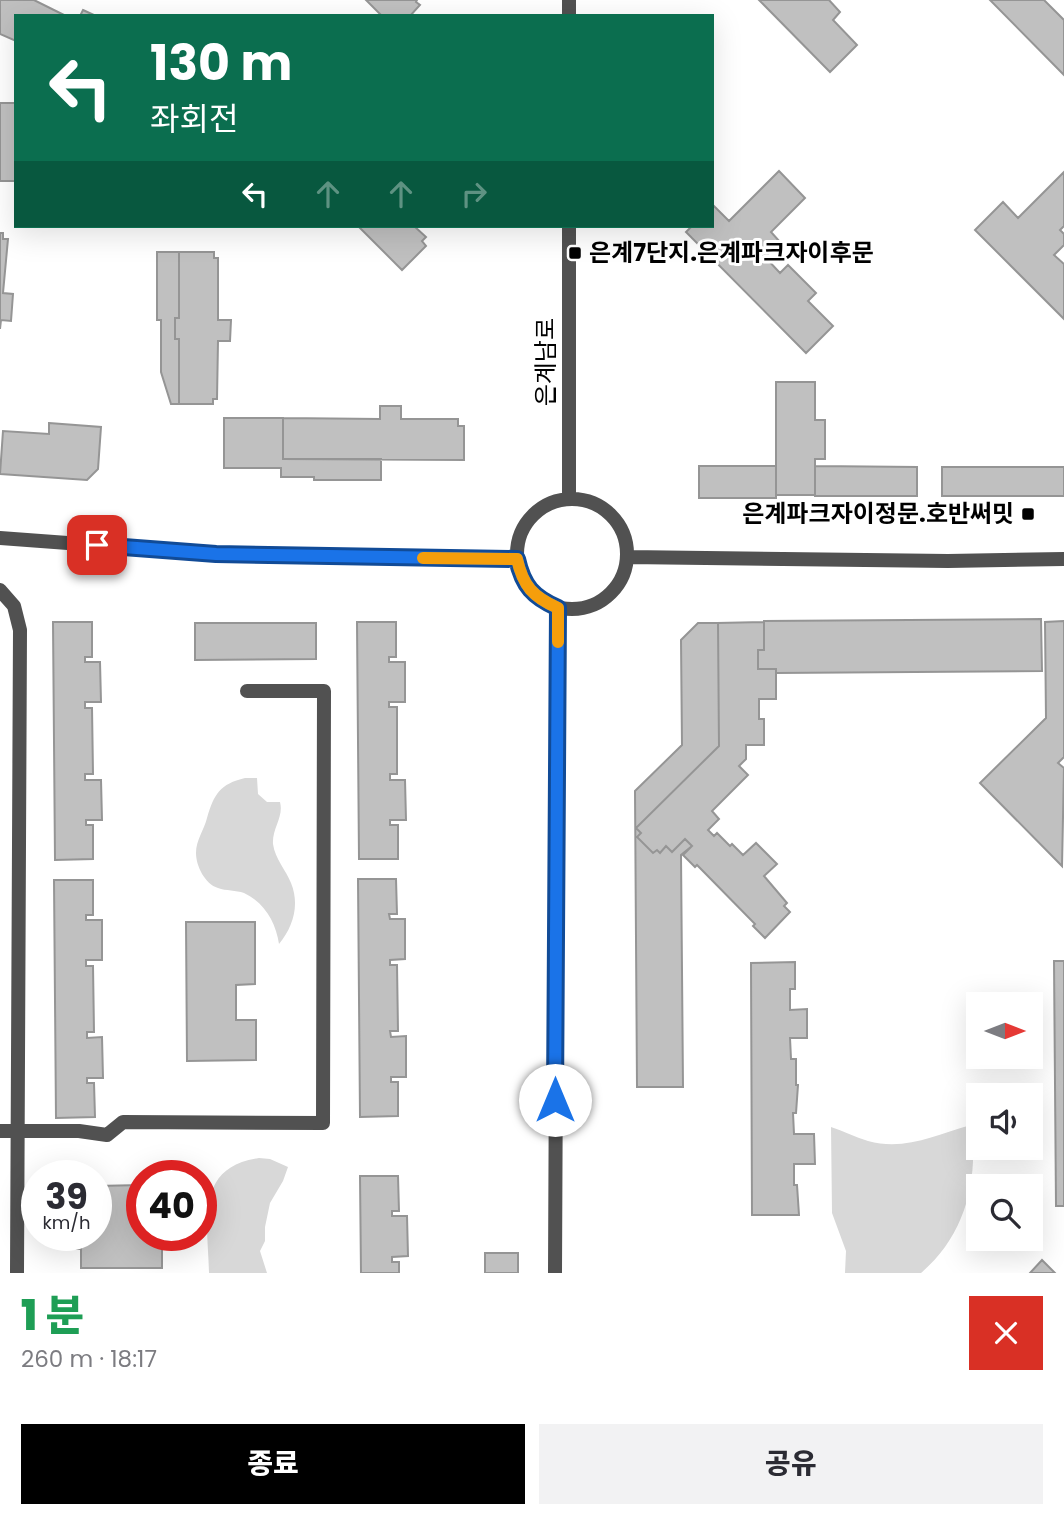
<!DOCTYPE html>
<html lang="ko">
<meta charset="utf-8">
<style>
body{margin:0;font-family:Poppins,"Noto Sans KR",sans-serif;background:#f2f2f3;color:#2b2b33;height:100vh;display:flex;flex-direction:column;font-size:26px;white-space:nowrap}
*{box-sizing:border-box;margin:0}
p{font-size:23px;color:#7c7c81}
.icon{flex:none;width:38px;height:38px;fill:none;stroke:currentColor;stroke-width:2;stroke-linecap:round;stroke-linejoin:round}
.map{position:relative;height:1273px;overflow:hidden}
.side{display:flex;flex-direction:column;background:#fff;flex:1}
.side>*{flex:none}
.hud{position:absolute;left:14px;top:14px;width:700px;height:214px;border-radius:0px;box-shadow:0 7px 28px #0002;background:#0b6e4f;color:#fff;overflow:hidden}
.needle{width:46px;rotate:90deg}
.controls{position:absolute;left:966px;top:992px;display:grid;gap:14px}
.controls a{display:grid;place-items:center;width:77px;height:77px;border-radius:0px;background:#fff;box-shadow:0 7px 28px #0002;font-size:35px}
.speed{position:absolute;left:21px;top:1160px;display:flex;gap:14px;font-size:35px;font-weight:700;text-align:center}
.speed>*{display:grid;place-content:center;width:91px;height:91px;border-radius:50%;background:#fff;box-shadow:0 7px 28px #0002;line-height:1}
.speed small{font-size:18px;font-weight:400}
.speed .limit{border:10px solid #d22;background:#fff;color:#111}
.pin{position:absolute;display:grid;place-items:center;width:60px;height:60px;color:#fff;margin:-30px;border-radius:14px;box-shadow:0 4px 10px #0006}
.me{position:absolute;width:77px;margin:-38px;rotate:0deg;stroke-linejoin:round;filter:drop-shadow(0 0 5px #0008)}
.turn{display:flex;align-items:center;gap:24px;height:147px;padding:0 21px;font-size:32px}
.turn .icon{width:91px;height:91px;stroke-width:2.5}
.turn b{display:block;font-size:49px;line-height:60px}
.lanes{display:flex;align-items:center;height:66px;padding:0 21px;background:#0003;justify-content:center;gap:35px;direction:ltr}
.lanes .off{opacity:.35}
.round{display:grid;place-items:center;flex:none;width:74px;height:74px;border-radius:0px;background:#f2f2f3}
.overview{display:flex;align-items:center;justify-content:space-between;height:119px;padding:0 21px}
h1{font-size:42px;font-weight:800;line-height:52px;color:#1e9e55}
.button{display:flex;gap:14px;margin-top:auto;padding:14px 21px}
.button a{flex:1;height:80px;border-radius:0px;background:#000;color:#fff;font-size:28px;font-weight:800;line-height:80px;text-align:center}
.button a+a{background:#f2f2f3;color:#2b2b33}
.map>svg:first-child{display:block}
</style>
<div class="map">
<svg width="1064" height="1273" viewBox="0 0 1064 1273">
<rect width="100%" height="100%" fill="#fff"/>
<!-- green -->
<path fill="#d8d8d8" d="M245 778H257L258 794 267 802H280C284 817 272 828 273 844 275 859 286 870 291 883 300 905 293 927 279 944 276 923 265 903 244 893 236 890 226 891 218 888 205 884 196 866 196 853 196 840 204 830 207 818 214 794 220 784 245 778Z
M971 1125C979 1180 965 1236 921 1273H845L846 1251 832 1213 831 1127C843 1131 855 1137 868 1141 905 1151 935 1135 971 1125Z
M259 1158 270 1159 288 1167 283 1181 270 1203 265 1227V1241L260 1251 267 1273H209C208 1224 194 1167 259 1158Z"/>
<!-- building -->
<path fill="#c0c0c0" stroke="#959595" stroke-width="2" d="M0 0H34L66 16H16V41L0 34Z
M366 0H417L416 2 420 5 410 16H382Z
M759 0H829L840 12 833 20 857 45 830 72Z
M990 0H1044L1064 20V75Z
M83 10 96 16H80Z
M0 103H16V181H0Z
M779 171 805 198 771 232 780 242 765 257 780 273 788 265 816 293 808 301 833 326 806 353 686 232 692 226H712L713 205 729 221Z
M1064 172V226L1060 230 1064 234V245L1054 255 1064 264V319L975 230 1003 202 1018 218Z
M358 226H414L426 237 422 241 426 246 402 270Z
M0 233H3V239H8L3 293 13 294 11 321 1 320 0 329Z
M157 252H179V318H175V339H179V404H171L161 372V320H157Z
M179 252H214V258H218V320H231L230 341H218L217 399H213V404H179V339H175V318H179Z
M776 382H815V420H825V459H815V495H776Z
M380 406H401V419H458V426H464V460L283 459V418L380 419Z
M224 418H283V459H381V480H314V477H281V468H224Z
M49 423 101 427 98 469 87 480 0 474 3 431 49 434Z
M699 466H776V498H699Z
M815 466 917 467V496H815Z
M942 467H1064V496H942Z
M1041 619 1042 671 776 673V669H758V650H764V621Z
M1064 621V757L1058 763 1064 768 1062 866 980 783 1046 718 1045 622Z
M53 622H92V657H85V662H100L101 702H85V708H92L93 774H85V780H101L102 820H86V825H93V859L55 860Z
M357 622H396V657H389V662H405V702H389V707H397V774H390V780H405L406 820H390V825H398V859H359Z
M764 622V650H758V669H776V699H759V719H764V745H746V759L739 766 748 775 712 811 719 819 708 830 714 836 717 833 730 846 732 844 743 855 756 843 777 864 764 876 787 903 784 906 790 912 765 938 753 926 755 924 697 865 695 867 683 855 692 846 685 839 672 852 666 846 660 853 657 850 653 853 637 837 641 833 636 828 719 746 718 623Z
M195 623H316V659L195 660Z
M698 623H718L719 746 636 828 641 833 637 837 653 853 657 850 660 853 666 846 672 852 685 839 692 846 681 855 683 1087H637L635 791 682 745 681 640Z
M358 879H396L397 914H389L390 919H405V959L390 960V965H397L398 1031H390L391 1037 406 1036V1077H391V1082H398V1116L360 1117Z
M54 880H93V915H86V920H102V960H86V966H93L94 1032H87V1038L102 1037 103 1078H87V1083H94L95 1117 56 1118Z
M186 922H255V984L236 985V1020H256V1060L187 1061Z
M1054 961H1064V1206H1056Z
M795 962V989H790V1010L807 1009V1038H790L791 1059H796V1085H798L796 1113H793L794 1134H814L815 1164H794V1185H797L799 1215H752L751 963Z
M360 1176H398L399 1211H392V1216H407L408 1256 392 1257V1262H399V1273H361Z
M142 1185V1236H162V1268H81V1249H74V1236H96V1186Z
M485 1253H518V1273H485Z
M1042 1260 1055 1273H1030Z"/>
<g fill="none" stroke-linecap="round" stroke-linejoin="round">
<!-- pedestrian -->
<path stroke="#515151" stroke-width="14" d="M0 590 14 606 20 630 17 1273
M0 1131H79L107 1135 123 1122 323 1123 324 691H247"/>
<!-- tertiary -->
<path stroke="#515151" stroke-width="14" d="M569 0V16
M569 226V499
M517 554a55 55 0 1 1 110 0a55 55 0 1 1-110 0Z
M0 538 216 554 517 559
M628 557 948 561 1064 559
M555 1273 558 608"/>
</g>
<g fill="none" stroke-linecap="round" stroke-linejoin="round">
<!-- route casing -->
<g stroke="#114b97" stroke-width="18">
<path id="route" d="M97 545 216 554 517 559C523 586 533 597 558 608L555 1100"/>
</g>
<!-- route -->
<use href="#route" stroke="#1a73e8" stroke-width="12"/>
<!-- slow -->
<path stroke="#f59e0b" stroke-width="12" d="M423 558 517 559C523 586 533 597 558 608V642"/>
</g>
<!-- markers -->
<g fill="#000" stroke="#fff" stroke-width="2.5">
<rect x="568" y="246" width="14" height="14" rx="3.5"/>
<rect x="1021" y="507" width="14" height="14" rx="3.5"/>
</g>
<g text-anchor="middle" stroke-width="6" stroke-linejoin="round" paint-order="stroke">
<!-- poi labels -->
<g font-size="24" font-weight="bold" fill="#000" stroke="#fff" text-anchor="start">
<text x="589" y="261">은계7단지.은계파크자이후문</text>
<text x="1014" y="522" text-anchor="end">은계파크자이정문.호반써밋</text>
</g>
<!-- street labels -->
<g font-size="24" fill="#000" stroke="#fff">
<text transform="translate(546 362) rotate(-90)" y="8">은계남로</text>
</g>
</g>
</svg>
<div class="controls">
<a><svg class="needle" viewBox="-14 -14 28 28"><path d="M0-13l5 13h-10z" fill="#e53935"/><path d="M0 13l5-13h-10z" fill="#7c7c81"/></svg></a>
<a><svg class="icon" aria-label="sound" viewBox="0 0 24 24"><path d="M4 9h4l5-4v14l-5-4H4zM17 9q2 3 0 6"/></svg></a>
<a><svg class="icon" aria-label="search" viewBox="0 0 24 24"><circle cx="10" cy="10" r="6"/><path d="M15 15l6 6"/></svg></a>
</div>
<div class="speed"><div>39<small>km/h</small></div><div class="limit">40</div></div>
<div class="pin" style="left:97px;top:545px;background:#d93025"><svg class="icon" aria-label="arrive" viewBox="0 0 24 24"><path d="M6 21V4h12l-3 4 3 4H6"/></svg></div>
<svg class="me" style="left:555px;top:1100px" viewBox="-20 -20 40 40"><circle r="19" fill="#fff"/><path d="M0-13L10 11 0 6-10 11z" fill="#1a73e8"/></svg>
<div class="hud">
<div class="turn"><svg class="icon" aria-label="left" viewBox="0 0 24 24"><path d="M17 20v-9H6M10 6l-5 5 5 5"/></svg><div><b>130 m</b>좌회전</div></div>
<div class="lanes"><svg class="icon" aria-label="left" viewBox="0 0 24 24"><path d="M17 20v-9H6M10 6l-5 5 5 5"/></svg><svg class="icon off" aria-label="ahead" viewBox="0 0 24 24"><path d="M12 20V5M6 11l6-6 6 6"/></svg><svg class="icon off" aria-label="ahead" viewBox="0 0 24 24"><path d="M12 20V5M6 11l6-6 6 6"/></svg><svg class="icon off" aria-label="right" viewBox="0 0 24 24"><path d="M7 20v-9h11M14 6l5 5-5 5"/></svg></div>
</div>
</div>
<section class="side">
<div class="overview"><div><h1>1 분</h1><p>260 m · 18:17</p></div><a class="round" style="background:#d93025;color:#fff"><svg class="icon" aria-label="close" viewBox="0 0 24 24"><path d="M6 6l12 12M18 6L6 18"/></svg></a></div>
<div class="button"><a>종료</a><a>공유</a></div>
</section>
